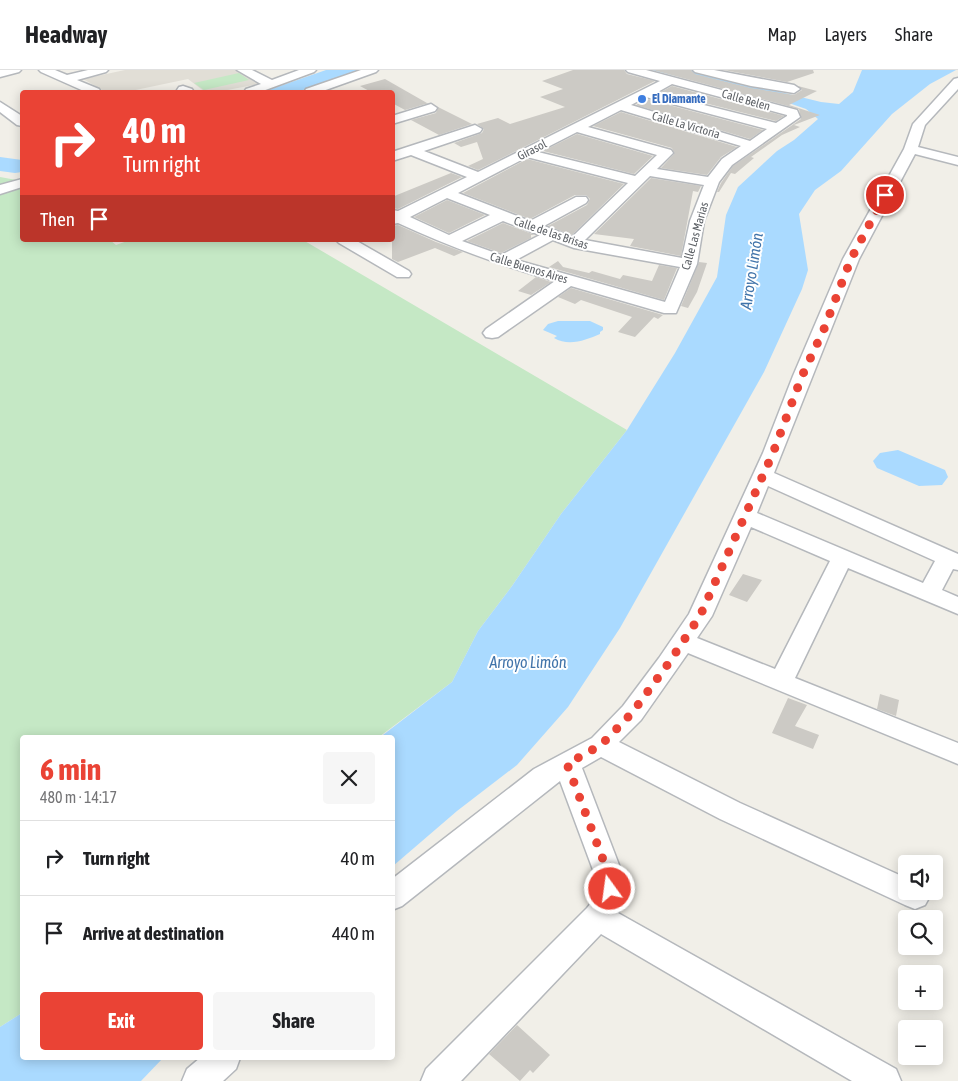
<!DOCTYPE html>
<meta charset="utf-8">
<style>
body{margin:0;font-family:"Asap Condensed",sans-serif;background:#f6f6f6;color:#202124;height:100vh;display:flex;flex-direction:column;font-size:19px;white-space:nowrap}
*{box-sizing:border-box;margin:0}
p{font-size:16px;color:#757577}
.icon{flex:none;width:28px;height:28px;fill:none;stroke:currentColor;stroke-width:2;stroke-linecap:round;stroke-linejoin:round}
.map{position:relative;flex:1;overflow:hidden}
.panel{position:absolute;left:20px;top:665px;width:375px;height:325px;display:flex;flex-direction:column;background:#fff;border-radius:5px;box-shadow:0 2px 12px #0003}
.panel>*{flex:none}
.top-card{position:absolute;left:20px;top:20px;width:375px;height:152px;border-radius:5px;box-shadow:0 2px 12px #0003;background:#ea4335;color:#fff;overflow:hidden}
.tools{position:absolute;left:898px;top:785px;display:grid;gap:10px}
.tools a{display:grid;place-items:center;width:45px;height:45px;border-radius:5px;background:#fff;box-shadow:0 2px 12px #0003;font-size:25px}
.pin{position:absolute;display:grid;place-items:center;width:42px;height:42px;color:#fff;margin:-21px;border:2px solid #fff;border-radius:50%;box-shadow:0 1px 5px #0007}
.me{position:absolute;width:55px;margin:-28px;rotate:346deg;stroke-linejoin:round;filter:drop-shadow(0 0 4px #0008)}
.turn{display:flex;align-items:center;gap:18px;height:105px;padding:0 20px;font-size:22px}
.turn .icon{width:65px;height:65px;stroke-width:2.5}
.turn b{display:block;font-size:35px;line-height:42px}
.then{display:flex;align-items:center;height:48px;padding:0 20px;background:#0003;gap:10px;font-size:19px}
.round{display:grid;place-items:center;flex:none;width:52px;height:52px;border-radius:5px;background:#f6f6f6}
.summary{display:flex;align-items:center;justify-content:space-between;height:85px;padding:0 20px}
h1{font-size:30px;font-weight:700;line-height:38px;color:#ea4335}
.primary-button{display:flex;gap:10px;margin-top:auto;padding:10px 20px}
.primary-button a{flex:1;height:58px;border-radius:5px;background:#ea4335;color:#fff;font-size:20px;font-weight:700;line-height:58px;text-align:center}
.primary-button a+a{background:#f6f6f6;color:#202124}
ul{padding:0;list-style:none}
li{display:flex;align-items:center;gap:15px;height:75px;padding:0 20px;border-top:1px solid #e0e0e0}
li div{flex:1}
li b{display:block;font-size:19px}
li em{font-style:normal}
header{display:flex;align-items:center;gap:30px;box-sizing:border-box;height:70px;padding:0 25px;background:#fff;border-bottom:1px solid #e0e0e0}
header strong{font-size:24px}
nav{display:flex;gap:28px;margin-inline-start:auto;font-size:18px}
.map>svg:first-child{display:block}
</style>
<header>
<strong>Headway</strong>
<nav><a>Map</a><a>Layers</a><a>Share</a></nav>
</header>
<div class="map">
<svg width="958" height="1011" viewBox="0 0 958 1011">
<rect width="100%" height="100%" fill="#f1efe8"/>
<!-- education -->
<path fill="#e1ded6" d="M125 0H237L258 14 217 22H205L188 9 126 22H106L83 9Z"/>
<!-- green -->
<path fill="#c5e8c5" d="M239 3 249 10 204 20 194 13Z
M0 107 22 111V170H110L116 175 130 170H303L627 360 561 444 512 516 478 561 452 612 379 667 22 668V943L0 957Z"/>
<!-- water -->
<path fill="#aadaff" d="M326 0H363L297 22H263Z
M652 0H690L821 32 839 34 853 22 862 0H956L930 14 892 44 841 101 815 120 799 144 808 200 802 219 764 302 620 558 568 637 517 695 457 741 393 796 392 668H379L452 612 478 561 512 516 561 444 627 360 675 283 717 207 726 145 738 117 777 81 794 70 818 49 806 39 786 32Z
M0 87 22 90V102L15 103 0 101Z
M558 251H590L603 257V260L600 262V264C586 270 569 277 554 268L557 266 543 260 548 254Z
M898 380 945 400 948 407 942 415 919 416 877 398 873 391 880 383Z
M22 943V988H163L141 1011H0V957Z"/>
<!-- building -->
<path fill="#cccac5" d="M573 0H624L627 4 655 11 478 100 468 96 483 89 477 72 461 77 454 73 482 63 484 59 477 54 498 48 510 54 565 37 540 27 563 19 542 11Z
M653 0H691L695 4 751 18 794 25 802 20 798 16 817 21 789 35 820 45 794 55 800 57 782 65 751 87 754 88 735 104 731 103 719 122H717L721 113 733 96 801 49 799 39Z
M724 0H813L814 3 787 12Z
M385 9 427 33H429L405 40 392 33V22H371L360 16Z
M672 16 784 46 776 51 661 22Z
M646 29 763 60 750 69 636 35Z
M438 37 472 54 439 65 411 50 436 43Z
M621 42 737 77 721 87 707 105 661 98 674 84 672 78 593 56Z
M577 64 653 86 634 104 543 81Z
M527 89 624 114 572 165 548 156 587 135 590 129 586 125H575L530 149 463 123Z
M451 103 462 107 398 139 392 138V127Z
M651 108 701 116 698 122 693 121 681 186 630 176 634 169 594 164Z
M447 130 485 145 449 163 414 147Z
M503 153 535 165H531V168L501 183 467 171Z
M398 155 436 172 463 182 454 186 435 178 398 192 392 189V156Z
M558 191 563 197 589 203 592 201 620 209 623 205 652 211 659 195 677 198 664 230 549 197Z
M699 192 707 193 697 222 688 238 681 236Z
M536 207 551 212 531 225 518 221Z
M571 218 663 245 658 249 654 247 635 267 618 262 632 247 581 230 575 234 558 227Z
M743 504 762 510 747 532 729 525Z
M880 624 899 630 896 646 877 639Z
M788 628 807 635 795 656 819 665 813 679 772 663Z
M517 955 550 985 533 1003 530 1000 520 1011 489 984Z"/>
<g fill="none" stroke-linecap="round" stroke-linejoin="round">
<!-- minor casing -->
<g stroke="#b5b8bc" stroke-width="3">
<path id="minor" d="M0 0H21L19 2 0 7Z
M39 0H55L67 5 88 0H108L106 2 77 10 99 19 101 22H86L41 2Z
M237 0H252L272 10 299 0H316L314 2 260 22H244L246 19 261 14Z
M361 0H378L376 2 320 22H304L306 19Z
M626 0H646L797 40 800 47 732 95 719 112 704 151 697 194 676 243H664L571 216 498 267 492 268 486 267 483 263 486 259 555 211C500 195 450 177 398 153L392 154V140L398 141 467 107 411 85 392 91V82L475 55 482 59 480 62 424 81 478 102 660 11 628 2ZM672 14 787 45V46L776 53 656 23ZM646 27 767 59 750 71 631 35ZM621 40 741 76 722 89 708 107 657 99 673 83 671 80 588 57ZM577 62 657 85 635 106 538 82ZM527 87 628 113 572 167 544 156 586 133 588 130 586 127H576L530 151 458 123ZM650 106 704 115 690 151 682 188 585 170ZM447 128 490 145 449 165 410 147ZM503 151 540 165 501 185 462 171ZM553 170 574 178 680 197 665 232 516 190Z
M693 0H714L794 15 800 19 794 23 751 16 695 2Z
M958 8V19L925 55 918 77 958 87V95L915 84 859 189 774 403 958 484V500L953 499 942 520 958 527V544L848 498 795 608 958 673V694L688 583 641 650 619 672 740 733 906 808V821H927L930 826 925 835 915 839 905 835 720 749 601 687 582 698 624 808 626 830 618 843 896 999 901 1011H852L601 864 461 1011H421L426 999 587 838 596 827V808L560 711 402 836 392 840V809L534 699 592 668 623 636 659 588 689 544 763 383 793 306 843 189 904 79 913 54 954 9ZM768 416 935 491 923 513 757 443ZM751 457 830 491 775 599 697 568 712 546Z
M183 16 192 19 194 22H179L177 20 179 17Z
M0 32 22 46V56L17 55 0 42Z
M431 34 437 38 435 41 392 54V46Z
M22 109V117L0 124V115Z
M336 170H355L409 201 411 204 409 207H397L339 173Z
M200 988H240L236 999 223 1011H182L187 999Z"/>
</g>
<!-- minor -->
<use href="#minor" fill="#fff" fill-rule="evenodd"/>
</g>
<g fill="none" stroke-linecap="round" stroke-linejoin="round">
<!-- route -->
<path stroke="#ea4335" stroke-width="9" stroke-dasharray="0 16.2" d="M610 819V808L567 694 601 675 632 643 668 594 700 546 773 383 802 306 824 259 851 189 885 125"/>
</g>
<!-- markers -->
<circle fill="#3f7fe0" stroke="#fff" stroke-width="2" cx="642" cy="29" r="5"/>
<g text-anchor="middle" stroke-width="4" stroke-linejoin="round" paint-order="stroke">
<!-- far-shop labels -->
<g font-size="12" font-weight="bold" fill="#366cbe" stroke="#fff" text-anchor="start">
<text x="652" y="33">El Diamante</text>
</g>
<!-- far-street labels -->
<g font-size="12" fill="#5f6368" stroke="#fff">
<text transform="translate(746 30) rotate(16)" y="4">Calle Belen</text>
<text transform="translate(686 55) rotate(16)" y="4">Calle La Victoria</text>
<text transform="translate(532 80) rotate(-27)" y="4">Girasol</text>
<text transform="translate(551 163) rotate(19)" y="4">Calle de las Brisas</text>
<text transform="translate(695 166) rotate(-74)" y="4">Calle Las Marias</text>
<text transform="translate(529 198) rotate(17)" y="4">Calle Buenos Aires</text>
</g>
<!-- water labels -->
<g font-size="16" font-style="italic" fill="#4174aa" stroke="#fff">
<text transform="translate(751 201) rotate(-81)" y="6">Arroyo Limón</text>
<text x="528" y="598">Arroyo Limón</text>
</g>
</g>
</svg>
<div class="tools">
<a><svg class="icon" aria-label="sound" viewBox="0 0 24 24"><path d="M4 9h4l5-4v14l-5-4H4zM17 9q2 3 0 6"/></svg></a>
<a><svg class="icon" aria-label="search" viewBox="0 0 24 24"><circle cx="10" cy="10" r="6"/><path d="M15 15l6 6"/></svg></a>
<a>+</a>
<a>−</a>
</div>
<div class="pin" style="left:885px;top:125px;background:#d93025"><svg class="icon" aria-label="arrive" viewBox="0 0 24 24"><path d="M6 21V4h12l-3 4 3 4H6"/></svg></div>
<svg class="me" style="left:610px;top:819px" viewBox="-20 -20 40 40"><circle r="17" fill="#ea4335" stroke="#fff" stroke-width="3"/><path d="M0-11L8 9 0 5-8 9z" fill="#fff"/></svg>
<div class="top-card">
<div class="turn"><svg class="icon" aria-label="right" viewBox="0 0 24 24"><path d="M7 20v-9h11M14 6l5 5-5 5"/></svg><div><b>40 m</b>Turn right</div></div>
<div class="then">Then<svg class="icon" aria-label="arrive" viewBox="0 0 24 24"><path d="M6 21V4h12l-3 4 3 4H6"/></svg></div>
</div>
<section class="panel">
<div class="summary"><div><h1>6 min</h1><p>480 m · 14:17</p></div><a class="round"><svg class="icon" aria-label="close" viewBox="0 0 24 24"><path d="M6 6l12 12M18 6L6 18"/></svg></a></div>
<ul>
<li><svg class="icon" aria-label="right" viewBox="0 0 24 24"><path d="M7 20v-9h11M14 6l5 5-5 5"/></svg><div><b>Turn right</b></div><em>40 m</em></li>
<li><svg class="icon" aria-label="arrive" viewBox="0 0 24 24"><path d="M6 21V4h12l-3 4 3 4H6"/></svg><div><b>Arrive at destination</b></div><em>440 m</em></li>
</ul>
<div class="primary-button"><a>Exit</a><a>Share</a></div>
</section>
</div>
